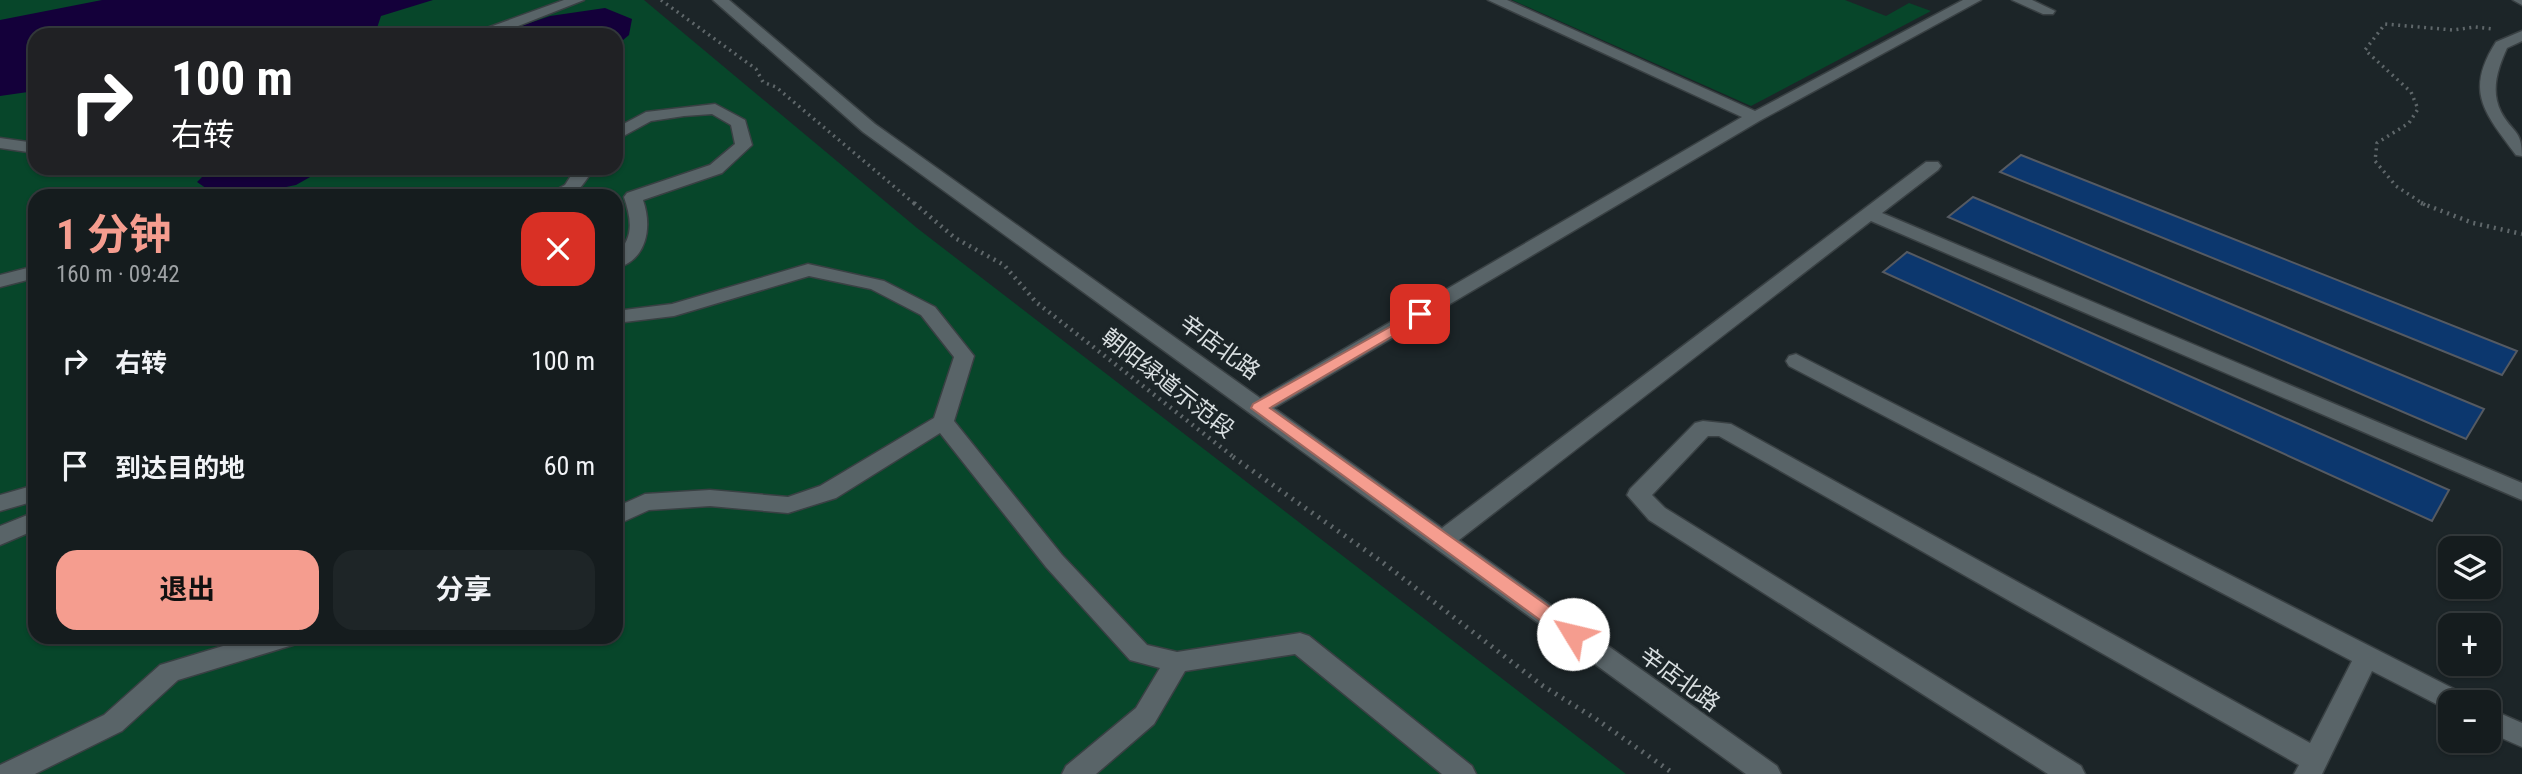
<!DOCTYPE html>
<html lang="zh">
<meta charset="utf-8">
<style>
body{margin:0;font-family:"Roboto Condensed","Noto Sans SC",sans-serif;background:#1e2527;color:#f1f3f6;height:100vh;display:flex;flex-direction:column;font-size:26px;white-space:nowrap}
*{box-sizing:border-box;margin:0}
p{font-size:23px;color:#9da1a4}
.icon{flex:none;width:38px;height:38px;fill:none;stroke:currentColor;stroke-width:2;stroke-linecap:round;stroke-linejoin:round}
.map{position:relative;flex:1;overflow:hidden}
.panel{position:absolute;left:28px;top:189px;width:595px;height:455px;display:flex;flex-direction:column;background:#151c1e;border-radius:21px;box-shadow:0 2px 5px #0004,0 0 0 2px #343a3c}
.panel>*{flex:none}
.banner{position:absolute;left:28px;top:28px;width:595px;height:147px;border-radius:21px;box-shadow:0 2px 5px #0004,0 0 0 2px #343a3c;background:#202124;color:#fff;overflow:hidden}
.tools{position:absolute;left:2438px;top:536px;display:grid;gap:14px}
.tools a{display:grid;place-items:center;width:63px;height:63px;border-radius:14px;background:#151c1e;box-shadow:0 2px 5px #0004,0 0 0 2px #343a3c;font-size:35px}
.pin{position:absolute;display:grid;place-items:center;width:60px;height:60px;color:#fff;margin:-30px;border-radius:14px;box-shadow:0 4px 10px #0006}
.me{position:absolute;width:77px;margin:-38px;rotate:306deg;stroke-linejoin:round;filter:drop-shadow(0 0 5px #0008)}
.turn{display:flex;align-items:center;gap:24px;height:147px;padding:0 28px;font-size:32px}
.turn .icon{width:91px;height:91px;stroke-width:2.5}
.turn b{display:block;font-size:49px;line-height:60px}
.round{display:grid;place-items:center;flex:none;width:74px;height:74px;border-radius:21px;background:#1e2527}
.headline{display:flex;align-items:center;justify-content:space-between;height:119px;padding:0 28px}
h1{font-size:42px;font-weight:700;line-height:52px;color:#f59d8f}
.primary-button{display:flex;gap:14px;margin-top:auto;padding:14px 28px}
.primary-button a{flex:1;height:80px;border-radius:21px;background:#f59d8f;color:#111;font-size:28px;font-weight:700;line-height:80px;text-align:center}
.primary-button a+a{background:#1e2527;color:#f1f3f6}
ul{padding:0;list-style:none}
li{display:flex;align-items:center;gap:21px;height:105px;padding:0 28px}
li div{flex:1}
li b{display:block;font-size:26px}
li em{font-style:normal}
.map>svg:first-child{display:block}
</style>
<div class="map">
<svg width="2522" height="774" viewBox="0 0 2522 774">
<rect width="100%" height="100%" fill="#1c2528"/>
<!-- green -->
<path fill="#07462a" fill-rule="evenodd" d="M0 0H644L917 228 1626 774H0ZM35 35H616V168H35ZM35 196H616V637H35Z
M1512 0H1845L1886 16 1909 3 1931 11 1751 106Z"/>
<!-- water -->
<path fill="#14003a" d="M102 0H433L381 16 376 31 365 35H35V91L0 96V20Z
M605 8 632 19 629 35 616 46V35H495L550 16Z
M211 168H326L296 185 247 195H216L197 182Z"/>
<!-- building -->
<path fill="#0c376e" stroke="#555a62" stroke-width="2" d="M2021 155 2517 351 2502 375 2000 172Z
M1973 197 2484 409 2466 439 1948 217Z
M1907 252 2449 490 2432 521 1883 272Z"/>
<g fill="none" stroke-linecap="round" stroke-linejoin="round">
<!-- minor casing -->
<g stroke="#394043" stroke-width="3">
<path id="minor" d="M564 0H584L495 35H474L476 32Z
M713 0H729L875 124 1260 398 1742 117 1488 0H1507L1755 111 1963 0H1981L1761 120 1274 408 1442 528 1926 162H1938L1941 166 1938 170 1882 213 2522 483V500L1871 221 1459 540 1777 766 1781 774H1746L863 132Z
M2012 0H2032L2055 11 2053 14H2043Z
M2513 0H2522V5Z
M2522 31V41L2507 48C2498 68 2490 90 2501 112 2512 133 2522 129 2522 156L2516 155C2485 113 2464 92 2496 42Z
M715 104 745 120 752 145 722 173 643 200C652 226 648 260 616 268V254C635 238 631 218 624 197L627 193 710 165 735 144 731 125 712 114 684 116 651 121 616 140V128L646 112Z
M0 138 35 143V153L0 148Z
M576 168H594C577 194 577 196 545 196L565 185Z
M808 264 884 281 935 307 974 356 954 421 1062 555 1147 645 1177 652 1300 633 1309 636 1472 766 1476 774H1442L1295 654 1185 671 1154 724 1096 774H1062L1066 766 1136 708 1160 668 1130 660 1046 567 940 433 836 498 788 513 710 506 649 510 616 525V507L645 494 710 490 788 497 820 486 934 418 954 357 921 315 871 289 809 276 674 316 616 323V311L672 304Z
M35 266V278L0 287V275Z
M1796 354 2464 694 2468 702H2450V711L2372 671 2322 774H2294L2299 765 1719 436H1708L1652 495 1665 508 2081 766 2085 774H2048L1649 520 1627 495 1630 489 1695 423 1703 421 1731 424 2310 743 2352 661 1789 366 1786 361 1789 356Z
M35 485V501L0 511V495Z
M35 512V530L0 545V526Z
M253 637H300L296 644 178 680 122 731 35 774H0V765L104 715 160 665Z
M2488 708 2522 723V747L2488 732Z"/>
</g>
<!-- path-far2 -->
<path stroke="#5f676a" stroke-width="3.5" stroke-dasharray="2 4.5" stroke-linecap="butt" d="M661 0 756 69 763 82 776 87 916 205
M2425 205 2396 186 2375 161 2377 143 2409 123 2418 109 2411 92 2365 50 2385 24 2453 30 2475 27 2493 29"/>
<!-- path-far1 -->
<path stroke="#5f676a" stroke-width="4.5" stroke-dasharray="2 5" stroke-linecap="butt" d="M914 203 955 238 1004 265 1036 302 1236 459
M2421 203 2473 223 2522 234"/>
<!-- path -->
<path stroke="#5f676a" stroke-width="5" stroke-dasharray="2 6" stroke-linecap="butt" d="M1233 457 1382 562 1543 686 1596 719 1674 774"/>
<!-- minor -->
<use href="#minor" fill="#596468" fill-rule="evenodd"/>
</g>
<!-- route -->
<path fill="#f59d8f" stroke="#9f665d" stroke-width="2" d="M1420 310 1425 311 1427 314 1425 317 1270 408 1579 628 1582 634 1579 639 1573 641 1566 639 1251 408 1253 404Z"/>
<g text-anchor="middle" stroke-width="7" stroke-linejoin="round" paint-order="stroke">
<!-- street labels -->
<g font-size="23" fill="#d9dfe1" stroke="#1c2528">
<text transform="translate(1220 347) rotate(36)" y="8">辛店北路</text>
<text transform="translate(1168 383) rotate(38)" y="8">朝阳绿道示范段</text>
<text transform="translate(1680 679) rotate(36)" y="8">辛店北路</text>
</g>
</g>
</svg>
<div class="tools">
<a><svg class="icon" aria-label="layers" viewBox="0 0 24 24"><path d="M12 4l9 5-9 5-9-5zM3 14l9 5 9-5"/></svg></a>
<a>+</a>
<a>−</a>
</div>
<div class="pin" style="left:1420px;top:314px;background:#d93025"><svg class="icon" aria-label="arrive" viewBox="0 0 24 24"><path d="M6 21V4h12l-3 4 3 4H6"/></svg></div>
<svg class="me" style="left:1573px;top:634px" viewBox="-20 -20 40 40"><circle r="19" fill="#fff"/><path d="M0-13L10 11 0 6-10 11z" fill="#f59d8f"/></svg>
<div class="banner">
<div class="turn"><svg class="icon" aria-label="right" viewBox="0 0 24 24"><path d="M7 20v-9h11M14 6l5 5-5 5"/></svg><div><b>100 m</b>右转</div></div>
</div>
<section class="panel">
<div class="headline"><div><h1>1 分钟</h1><p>160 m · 09:42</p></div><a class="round" style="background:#d93025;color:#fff"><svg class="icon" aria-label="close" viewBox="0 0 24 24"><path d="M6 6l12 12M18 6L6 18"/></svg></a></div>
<ul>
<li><svg class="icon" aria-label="right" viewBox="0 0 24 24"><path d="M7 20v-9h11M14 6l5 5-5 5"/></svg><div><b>右转</b></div><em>100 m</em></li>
<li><svg class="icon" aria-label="arrive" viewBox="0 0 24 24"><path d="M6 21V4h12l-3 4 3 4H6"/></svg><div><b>到达目的地</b></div><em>60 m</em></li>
</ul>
<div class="primary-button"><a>退出</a><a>分享</a></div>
</section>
</div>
